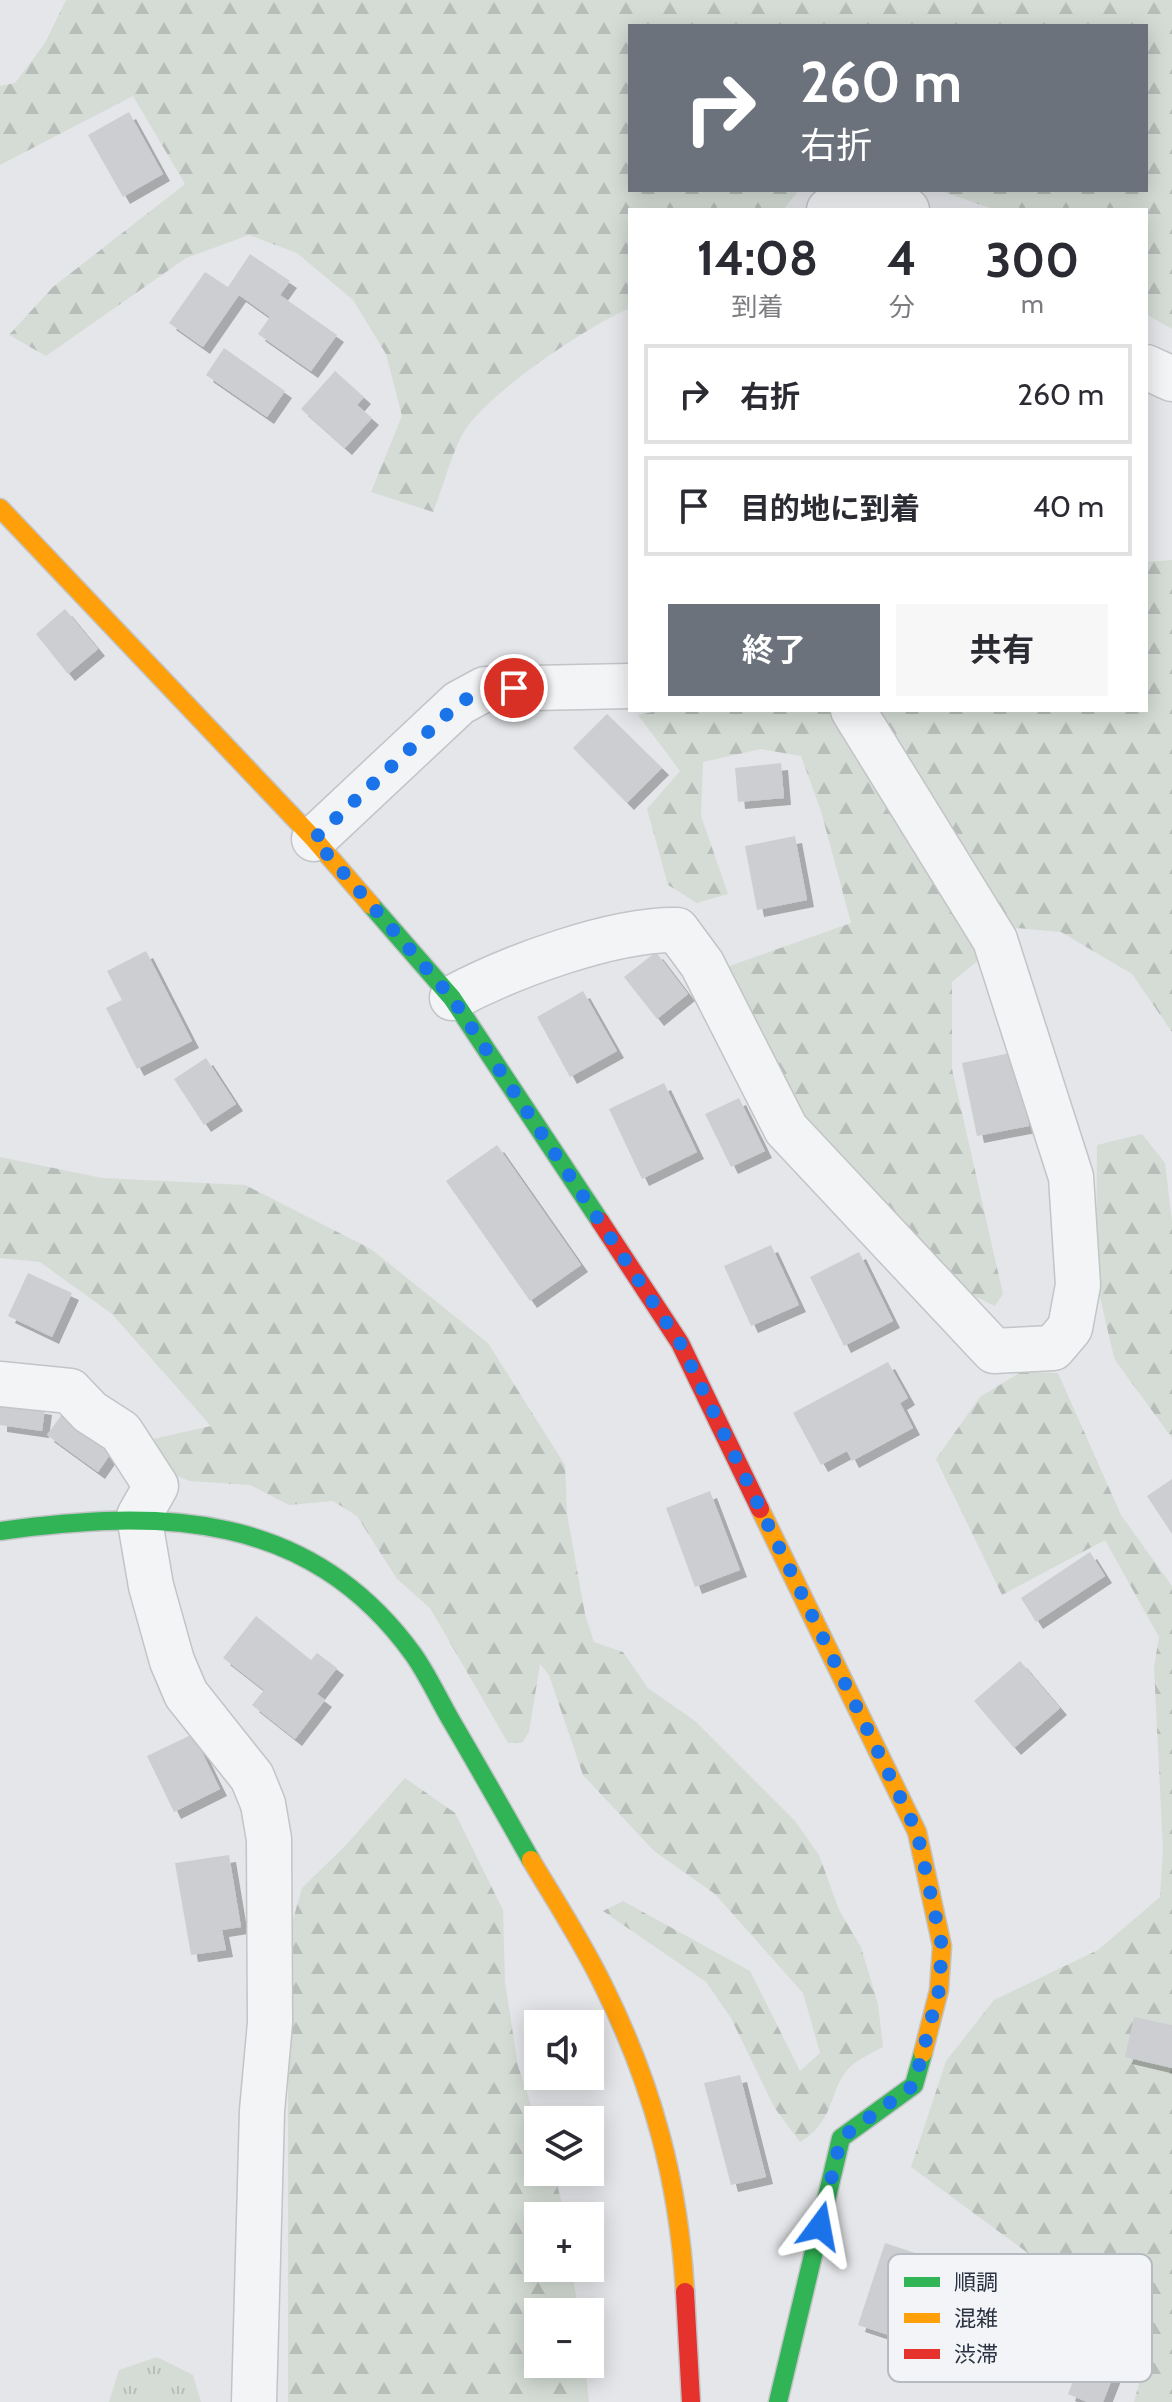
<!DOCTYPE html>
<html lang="ja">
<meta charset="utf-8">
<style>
body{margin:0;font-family:Cabin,"Noto Sans JP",sans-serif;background:#f7f7f7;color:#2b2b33;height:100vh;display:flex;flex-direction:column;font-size:30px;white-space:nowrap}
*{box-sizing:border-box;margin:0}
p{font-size:26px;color:#7c7c81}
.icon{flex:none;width:44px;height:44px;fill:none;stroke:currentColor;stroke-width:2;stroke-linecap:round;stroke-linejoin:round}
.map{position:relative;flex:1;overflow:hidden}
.sheet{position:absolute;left:628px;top:208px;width:520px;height:504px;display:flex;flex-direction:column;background:#fff;border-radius:0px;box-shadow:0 4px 20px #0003}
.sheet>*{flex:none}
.hud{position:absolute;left:628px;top:24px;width:520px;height:168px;border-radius:0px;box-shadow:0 4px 20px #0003;background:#6c727c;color:#fff;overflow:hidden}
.buttons{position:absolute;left:524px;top:2010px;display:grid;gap:16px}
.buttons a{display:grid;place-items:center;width:80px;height:80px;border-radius:0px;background:#fff;box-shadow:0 4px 20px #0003;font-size:40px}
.pin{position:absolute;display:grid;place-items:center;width:68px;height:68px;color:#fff;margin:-34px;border:4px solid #fff;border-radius:50%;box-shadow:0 2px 8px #0007}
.me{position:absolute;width:88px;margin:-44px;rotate:13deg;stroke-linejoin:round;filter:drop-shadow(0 0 6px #0008)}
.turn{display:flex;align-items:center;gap:28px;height:168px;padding:0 40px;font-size:36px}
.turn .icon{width:104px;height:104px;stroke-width:2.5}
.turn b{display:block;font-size:56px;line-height:68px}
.eta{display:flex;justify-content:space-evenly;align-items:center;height:136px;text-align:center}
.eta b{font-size:48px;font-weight:700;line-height:56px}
.primary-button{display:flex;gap:16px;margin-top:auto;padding:16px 40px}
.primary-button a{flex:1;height:92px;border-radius:0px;background:#6c727c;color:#fff;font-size:32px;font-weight:700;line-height:92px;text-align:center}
.primary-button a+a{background:#f7f7f7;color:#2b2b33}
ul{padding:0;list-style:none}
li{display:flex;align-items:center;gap:24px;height:100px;margin:0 16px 12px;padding:0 24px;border:4px solid #e1e1e2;border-radius:0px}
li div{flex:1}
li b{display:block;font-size:30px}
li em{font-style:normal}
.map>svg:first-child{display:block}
</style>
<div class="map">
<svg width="1172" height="2402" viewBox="0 0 1172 2402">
<defs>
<pattern id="grass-tufts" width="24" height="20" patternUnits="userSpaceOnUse" patternTransform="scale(2)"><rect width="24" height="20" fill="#d5dcd5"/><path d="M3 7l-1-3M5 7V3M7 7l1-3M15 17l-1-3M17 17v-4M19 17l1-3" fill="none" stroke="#b7bdb8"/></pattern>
<pattern id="forest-firs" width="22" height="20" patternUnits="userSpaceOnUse" patternTransform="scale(2)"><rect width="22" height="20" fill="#d5dcd5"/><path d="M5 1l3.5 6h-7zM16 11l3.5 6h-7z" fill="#b7bdb8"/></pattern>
<filter id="shadow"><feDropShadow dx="7" dy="7" stdDeviation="0" flood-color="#0004"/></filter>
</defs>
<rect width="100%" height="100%" fill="#e4e6e9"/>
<!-- grass -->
<path fill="url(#grass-tufts)" d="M157 2357 193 2375 201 2402H109L119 2370Z"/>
<!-- forest -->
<path fill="url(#forest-firs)" d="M66 0H1172V329L1146 314V210H996L938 190H1146V26H630V190H799L783 210H630V308C586 327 496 388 467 427 453 447 443 488 433 512L371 492 402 416 386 354 353 300 297 253 249 235 186 258 46 356 9 335 53 287 185 184 133 96 0 165V86L15 83 45 43Z
M1172 560V1032L1132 974 1061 932 1017 928 952 982V1069L1003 1294 995 1306 947 1283 831 1159 792 1098 727 967 851 923 821 811 801 756 761 749 703 762 701 816 728 894 697 903 668 885 647 809 680 771 638 715 662 710H1146V562Z
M1142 1134 1165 1163 1172 1221V1438L1115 1360 1112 1349 1096 1280 1097 1145Z
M0 1157 102 1178 245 1185 371 1249 488 1343 565 1465 567 1514 585 1614 594 1642 623 1652 648 1688 695 1721 795 1821 819 1855 839 1910 861 1947 878 2004 883 2047C872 2053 858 2059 849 2068 829 2088 836 2121 800 2142L774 2107 731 2018 706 1982 603 1911 623 1901 750 1971 800 2071 820 2053 803 1993 715 1894 654 1851 583 1775 549 1675 540 1664 529 1732 522 1743H508L430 1608 397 1579 357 1516 333 1501 289 1505 250 1485 190 1481 163 1471 153 1439 211 1426 112 1314 40 1262 0 1258Z
M1021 1372 1058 1373 1121 1515 1172 1586V2402H1134L1150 2343 911 2167 946 2061 994 2000 1098 1950 1160 1897 1163 1849 1154 1667 1159 1637 1105 1540 1002 1595 936 1459 980 1397Z
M405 1778 455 1813 503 1910 505 1982 518 2066 538 2125V2172H554L565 2216H538V2268H572L578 2312H538V2364H585L589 2402H288V1937L302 1888 346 1845Z"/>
<!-- building -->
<path fill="#ccced1" filter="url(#shadow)" d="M129 112 163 174 123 197 88 135Z
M250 254 290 281 280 295 337 335 311 371 258 334 270 317 239 295 203 347 169 323 205 272 228 287Z
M224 348 285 391 267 417 206 375Z
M335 371 364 397 357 405 372 418 345 448 301 409Z
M65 609 98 649 68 674 36 634Z
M607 714 662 768 627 803 573 748Z
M781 763 784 798 738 802 735 768Z
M795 836 807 900 757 910 745 846Z
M146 951 192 1041 137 1069 106 1008 122 1000 107 971Z
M656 952 688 994 657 1019 624 977Z
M583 991 617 1051 570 1077 537 1017Z
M1015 1052 1029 1126 977 1136 962 1063Z
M206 1058 236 1104 204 1125 174 1079Z
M664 1083 697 1152 642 1179 609 1109Z
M739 1098 765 1151 731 1167 705 1114Z
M497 1145 581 1265 530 1301 446 1181Z
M771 1245 799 1305 751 1326 724 1266Z
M859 1252 893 1321 844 1346 810 1277Z
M28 1273 72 1293 52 1337 8 1316Z
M888 1362 908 1398 900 1403 913 1428 852 1461 847 1451 821 1465 793 1413Z
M0 1401 45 1408 42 1431 0 1425Z
M63 1413 114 1449 98 1472 47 1435Z
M1172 1479V1534L1147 1496Z
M710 1491 740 1570 695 1587 666 1508Z
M1090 1552 1105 1576 1036 1622 1021 1598Z
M256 1616 311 1660 317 1653 337 1668 317 1694 325 1700 295 1739 252 1705 264 1690 223 1658Z
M1020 1661 1060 1708 1014 1748 974 1701Z
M193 1734 220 1789 174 1812 147 1756Z
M229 1855 241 1927 222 1930 226 1950 191 1955 175 1863Z
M1134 2017 1172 2025V2068L1125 2057Z
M740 2075 766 2177 731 2185 704 2083Z
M885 2243 933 2259 907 2341 858 2325Z
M1088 2342 1122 2354 1103 2402H1087L1068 2394Z"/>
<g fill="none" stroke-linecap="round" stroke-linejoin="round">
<!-- street casing -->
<g stroke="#c2c4c7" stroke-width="47">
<path id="street" d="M829 210 850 205 907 210
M1146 367 1172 379
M314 839 459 703 485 689 630 686
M452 998C510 967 612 929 677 930L702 964 786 1129 994 1351 1053 1348 1070 1328 1078 1285 1071 1177 995 940 853 710
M0 1384 70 1391 90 1412 121 1432 156 1486 139 1516 151 1586 172 1661 186 1694 252 1777 263 1804 269 1839 270 2023 262 2111 254 2402"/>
</g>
<!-- fast casing -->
<g stroke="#c2c4c7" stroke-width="21">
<path id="fast" d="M371 905 452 998 600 1221
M0 1531C159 1509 309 1510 413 1654 428 1675 439 1700 452 1722 479 1768 505 1814 531 1860
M778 2402 841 2138 914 2085 923 2053"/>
</g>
<!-- slow casing -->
<g stroke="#c2c4c7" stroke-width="21">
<path id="slow" d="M0 508 314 839 371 905
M760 1509 917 1832 942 1946 939 1990 923 2053
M531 1860C556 1902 583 1943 604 1987 653 2086 679 2183 685 2292"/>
</g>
<!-- jam casing -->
<g stroke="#c2c4c7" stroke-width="21">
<path id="jam" d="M600 1221 680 1343 760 1509
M685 2292 691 2402"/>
</g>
<!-- street -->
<use href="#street" stroke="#f3f4f6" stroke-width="44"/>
<!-- fast -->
<use href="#fast" stroke="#30b455" stroke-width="18"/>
<!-- slow -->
<use href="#slow" stroke="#ff9f0a" stroke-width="18"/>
<!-- jam -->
<use href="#jam" stroke="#e5322d" stroke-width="18"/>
</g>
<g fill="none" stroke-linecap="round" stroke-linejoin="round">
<!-- route -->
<path stroke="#1a73e8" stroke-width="14" stroke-dasharray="0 25.2" d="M514 688 485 689 459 703 314 839 452 998 680 1343 917 1832 942 1946 939 1990 914 2085 841 2138 820 2226"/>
</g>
<!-- legend -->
<rect x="888" y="2254" width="264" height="128" rx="12" fill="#f2f4f8" stroke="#b6bac1" stroke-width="2"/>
<rect x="904" y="2277" width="36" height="10" fill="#30b455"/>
<rect x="904" y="2313" width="36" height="10" fill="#ff9f0a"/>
<rect x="904" y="2349" width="36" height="10" fill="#e5322d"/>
<g font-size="22" fill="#2b3342">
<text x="954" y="2290">順調</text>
<text x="954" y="2326">混雑</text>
<text x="954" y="2362">渋滞</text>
</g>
</svg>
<div class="buttons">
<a><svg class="icon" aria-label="sound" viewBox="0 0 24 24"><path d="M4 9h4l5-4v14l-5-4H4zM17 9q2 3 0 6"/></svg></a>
<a><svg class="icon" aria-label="layers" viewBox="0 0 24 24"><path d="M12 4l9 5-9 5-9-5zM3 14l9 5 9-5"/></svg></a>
<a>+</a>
<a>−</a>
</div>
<div class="pin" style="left:514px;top:688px;background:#d93025"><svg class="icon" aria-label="arrive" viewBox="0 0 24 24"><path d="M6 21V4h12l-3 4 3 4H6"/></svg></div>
<svg class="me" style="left:820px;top:2226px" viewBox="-20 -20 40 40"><path d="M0-17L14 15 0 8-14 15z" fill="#1a73e8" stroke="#fff" stroke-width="4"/></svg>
<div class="hud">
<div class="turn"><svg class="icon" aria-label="right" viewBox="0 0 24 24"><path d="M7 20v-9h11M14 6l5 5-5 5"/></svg><div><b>260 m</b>右折</div></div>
</div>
<section class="sheet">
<div class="eta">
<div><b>14:08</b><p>到着</p></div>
<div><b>4</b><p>分</p></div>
<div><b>300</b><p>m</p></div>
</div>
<ul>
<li><svg class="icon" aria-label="right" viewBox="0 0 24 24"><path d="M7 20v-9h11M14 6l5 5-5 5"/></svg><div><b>右折</b></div><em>260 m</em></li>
<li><svg class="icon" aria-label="arrive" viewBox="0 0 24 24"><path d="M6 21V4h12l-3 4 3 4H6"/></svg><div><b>目的地に到着</b></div><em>40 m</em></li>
</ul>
<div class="primary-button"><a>終了</a><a>共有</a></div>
</section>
</div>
